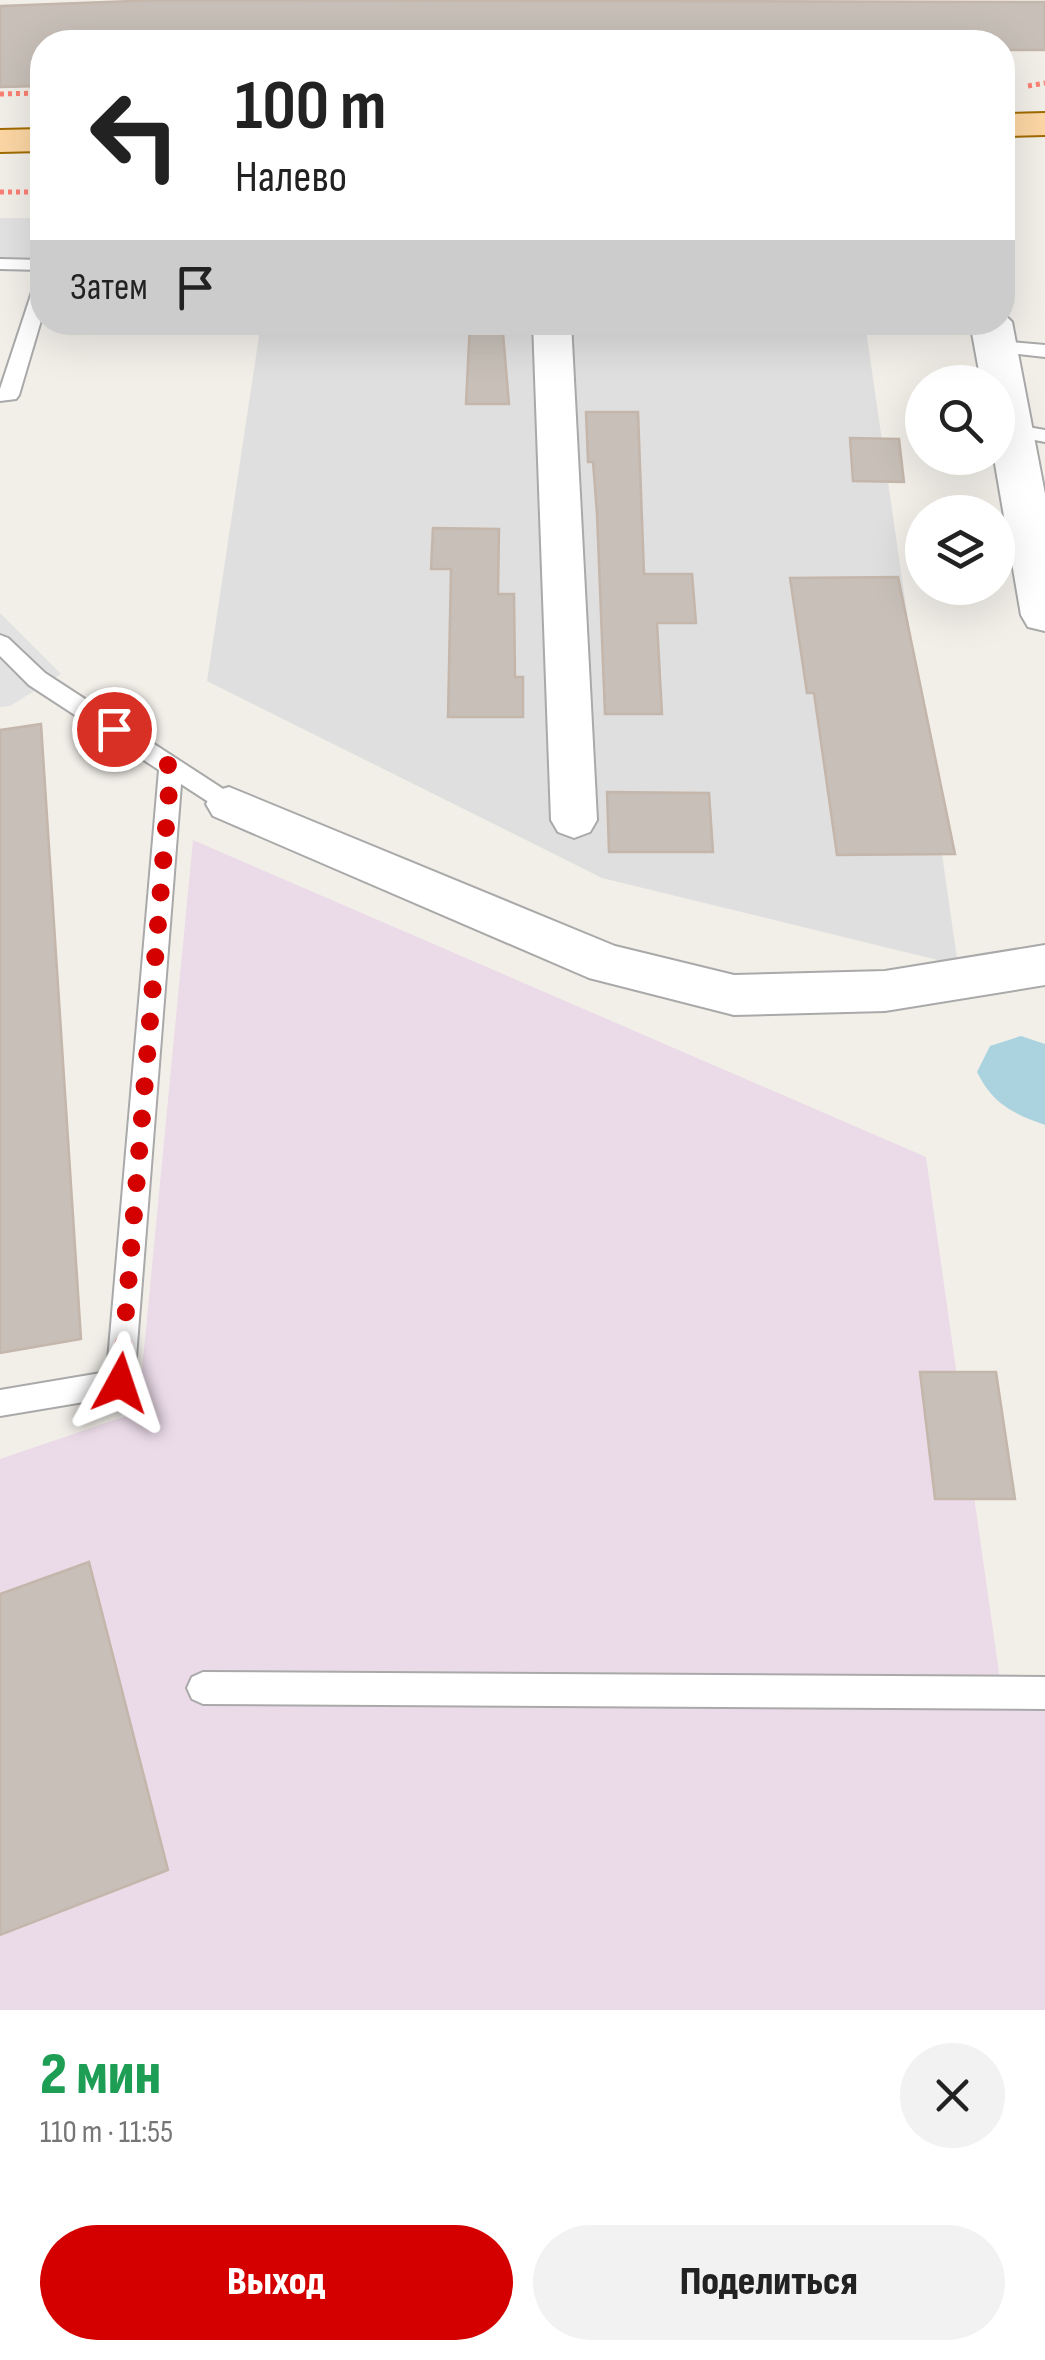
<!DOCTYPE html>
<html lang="ru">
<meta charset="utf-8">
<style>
body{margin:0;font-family:"Sofia Sans Condensed",sans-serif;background:#f2f2f2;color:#222;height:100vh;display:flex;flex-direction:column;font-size:38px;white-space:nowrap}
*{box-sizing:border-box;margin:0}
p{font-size:32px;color:#767676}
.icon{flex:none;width:55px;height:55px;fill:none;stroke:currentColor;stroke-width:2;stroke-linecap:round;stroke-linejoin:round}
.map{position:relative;height:2010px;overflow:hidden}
.details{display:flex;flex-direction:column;background:#fff;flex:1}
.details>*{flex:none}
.hud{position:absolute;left:30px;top:30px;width:985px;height:305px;border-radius:40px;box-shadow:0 10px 40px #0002;background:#fff;color:#222;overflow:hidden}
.tools{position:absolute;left:905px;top:365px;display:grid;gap:20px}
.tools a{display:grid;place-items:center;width:110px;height:110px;border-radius:50%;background:#fff;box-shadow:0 10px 40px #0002;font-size:50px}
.pin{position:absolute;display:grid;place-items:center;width:85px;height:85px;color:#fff;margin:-42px;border:5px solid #fff;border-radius:50%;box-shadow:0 2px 10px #0007}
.me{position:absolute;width:110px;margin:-55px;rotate:5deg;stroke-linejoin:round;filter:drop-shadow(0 0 8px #0008)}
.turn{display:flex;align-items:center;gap:35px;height:210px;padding:0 40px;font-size:45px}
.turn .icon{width:130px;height:130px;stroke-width:2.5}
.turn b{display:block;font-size:70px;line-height:85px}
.then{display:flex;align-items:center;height:95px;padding:0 40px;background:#0003;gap:20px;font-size:38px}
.round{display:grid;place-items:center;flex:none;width:105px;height:105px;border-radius:52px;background:#f2f2f2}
.summary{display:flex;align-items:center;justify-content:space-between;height:170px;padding:0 40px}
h1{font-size:60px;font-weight:800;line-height:75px;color:#1e9e55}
.action{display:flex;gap:20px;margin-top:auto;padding:20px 40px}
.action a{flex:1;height:115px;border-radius:60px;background:#d40000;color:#fff;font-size:40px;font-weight:800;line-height:115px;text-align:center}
.action a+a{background:#f2f2f2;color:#222}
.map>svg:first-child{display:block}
</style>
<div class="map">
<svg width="1045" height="2010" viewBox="0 0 1045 2010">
<rect width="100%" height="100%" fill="#f2efe9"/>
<!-- residential -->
<path fill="#e0dfdf" d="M261 323H865L958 965 602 878 207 681Z"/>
<!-- industrial -->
<path fill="#ebdbe8" d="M193 840 926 1157 1004 1708H1045V2010H0V1459L138 1412Z"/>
<!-- parking -->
<path fill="#e2e2e2" d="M0 218H42V258H0Z
M0 613 61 674 10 706 0 707Z"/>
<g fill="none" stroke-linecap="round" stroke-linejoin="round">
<!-- river -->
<path fill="#aad3df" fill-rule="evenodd" d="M1021 1036 1045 1044V1125C1012 1113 993 1104 977 1072L990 1046Z"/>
</g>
<!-- building -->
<path fill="#c7bfb8" stroke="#c4b6ab" stroke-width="2.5" d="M159 0 1045 2V50H1002V42H42V86L0 87V6Z
M470 322H502L509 404H466Z
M586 412H638L644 574H692L696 623H657L662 714H605L597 514 593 462H588Z
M850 438 899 439 904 482 853 481Z
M433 528 499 529 498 594H514L515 677H523V717H448L451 569H431Z
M898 577 955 854 837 855 814 693H807L790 578Z
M41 724 81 1339 0 1353V730Z
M607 792 709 793 713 852H609Z
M920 1372H996L1015 1499H935Z
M89 1562 168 1870 0 1935V1594Z"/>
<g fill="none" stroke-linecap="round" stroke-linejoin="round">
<!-- service casing -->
<g stroke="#a9a9a9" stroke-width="4">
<path id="service" d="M0 259 42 260V270L0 269Z
M42 283V317L19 395 16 399 0 401V389L33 289Z
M997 341 1045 345V357L990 351V343Z
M1011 424 1045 430V442L1004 434V426Z
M0 635 8 638 45 673 237 798 241 804 237 810H221L181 784 134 1383 130 1392 120 1396 0 1416V1390L107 1372 159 770 29 685 0 656Z
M203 1672 1045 1677V1709L203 1704 192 1699 187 1688 192 1677Z"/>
</g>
<!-- minor casing -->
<g stroke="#a9a9a9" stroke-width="4">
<path id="minor" d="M533 322H571L597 820 590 832 574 838 558 832 551 820Z
M229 787 615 946 734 975 885 971 1045 945V985L885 1011 734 1015 589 978 213 816 206 804 213 792Z"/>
</g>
<!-- tertiary casing -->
<g stroke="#a9a9a9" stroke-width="4">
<path id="tertiary" d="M1002 312 1012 322 1045 494V631L1028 627 1021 615 994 458H998V382H981L970 322H1002Z"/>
</g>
<!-- primary casing -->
<g stroke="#a06b00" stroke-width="4">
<path id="primary" d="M1045 113V135L1002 136V114Z
M42 129V151L0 152V130Z"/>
</g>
<!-- path -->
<path stroke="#fa8072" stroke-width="5" stroke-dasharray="4 4" stroke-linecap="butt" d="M1028 86 1045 83
M0 94 42 93
M0 192H42"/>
<!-- service -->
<use href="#service" fill="#fff" fill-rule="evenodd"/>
<!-- minor -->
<use href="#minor" fill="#fff" fill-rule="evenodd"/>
<!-- tertiary -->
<use href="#tertiary" fill="#fff" fill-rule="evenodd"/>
<!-- primary -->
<use href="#primary" fill="#fcd6a4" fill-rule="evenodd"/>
</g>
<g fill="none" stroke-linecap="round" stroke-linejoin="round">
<!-- route -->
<path stroke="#d40000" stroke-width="18" stroke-dasharray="0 32.4" d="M114 729 171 767 120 1383"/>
</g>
</svg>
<div class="tools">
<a><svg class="icon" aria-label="search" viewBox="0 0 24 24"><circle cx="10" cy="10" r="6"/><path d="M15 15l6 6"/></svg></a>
<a><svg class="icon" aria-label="layers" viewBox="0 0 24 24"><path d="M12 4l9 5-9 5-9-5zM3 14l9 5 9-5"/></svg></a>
</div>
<div class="pin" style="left:114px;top:729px;background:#d93025"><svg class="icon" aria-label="arrive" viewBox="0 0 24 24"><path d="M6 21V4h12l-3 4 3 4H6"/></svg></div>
<svg class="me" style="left:120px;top:1383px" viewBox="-20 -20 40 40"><path d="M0-17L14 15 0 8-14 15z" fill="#d40000" stroke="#fff" stroke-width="4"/></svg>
<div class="hud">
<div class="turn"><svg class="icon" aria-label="left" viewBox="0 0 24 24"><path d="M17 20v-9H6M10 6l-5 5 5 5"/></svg><div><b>100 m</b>Налево</div></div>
<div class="then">Затем<svg class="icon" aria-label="arrive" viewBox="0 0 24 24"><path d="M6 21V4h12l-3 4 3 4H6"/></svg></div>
</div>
</div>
<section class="details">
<div class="summary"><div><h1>2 мин</h1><p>110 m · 11:55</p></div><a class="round"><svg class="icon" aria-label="close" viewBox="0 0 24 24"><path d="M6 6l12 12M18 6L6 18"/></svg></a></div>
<div class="action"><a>Выход</a><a>Поделиться</a></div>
</section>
